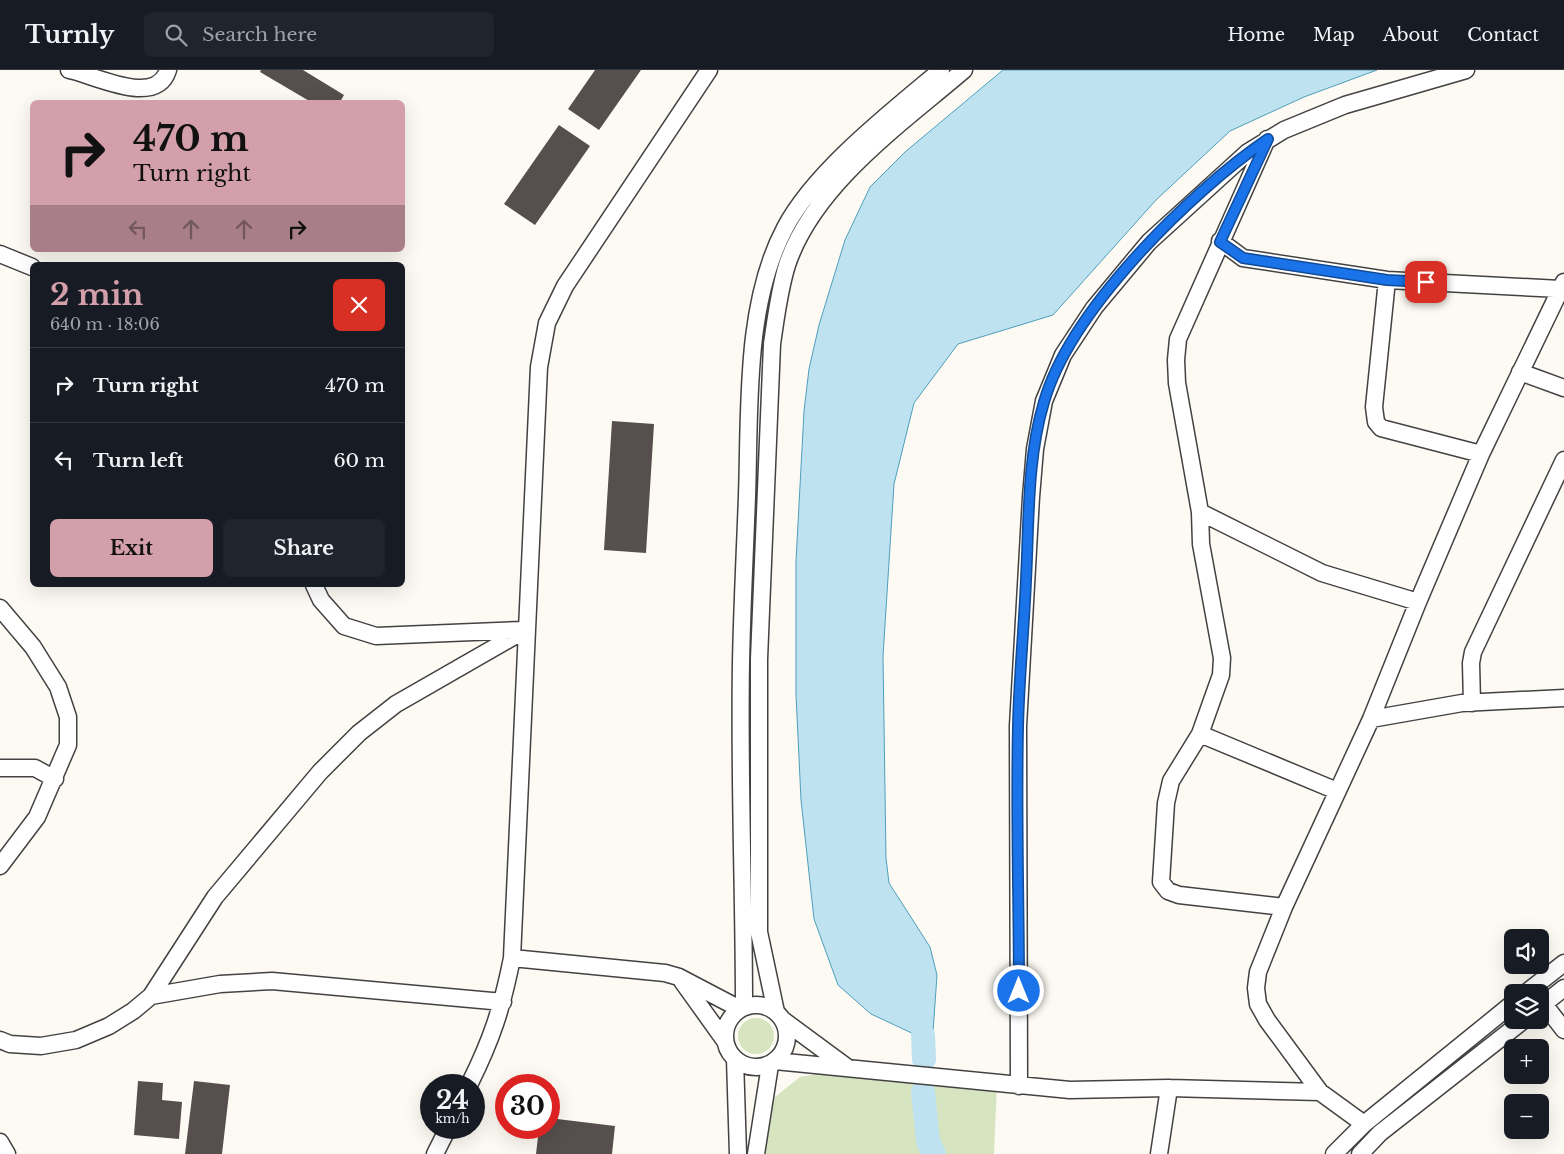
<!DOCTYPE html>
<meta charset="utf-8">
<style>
body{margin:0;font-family:"Libre Baskerville",serif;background:#20242c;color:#f1f3f6;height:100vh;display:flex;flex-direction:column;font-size:19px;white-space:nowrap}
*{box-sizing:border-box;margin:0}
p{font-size:16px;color:#9ea1a6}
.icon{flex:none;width:28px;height:28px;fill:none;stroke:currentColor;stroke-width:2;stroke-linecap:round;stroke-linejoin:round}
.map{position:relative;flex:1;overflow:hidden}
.details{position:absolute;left:30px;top:192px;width:375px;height:325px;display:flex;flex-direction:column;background:#171b24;border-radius:8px;box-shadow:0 5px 20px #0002}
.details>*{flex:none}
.hud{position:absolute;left:30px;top:30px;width:375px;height:152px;border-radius:8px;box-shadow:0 5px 20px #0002;background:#d39faa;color:#111;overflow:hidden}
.tools{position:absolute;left:1504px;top:859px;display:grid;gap:10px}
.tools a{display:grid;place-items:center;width:45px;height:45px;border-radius:8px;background:#171b24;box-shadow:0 5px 20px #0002;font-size:25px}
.speed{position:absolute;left:420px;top:1004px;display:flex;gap:10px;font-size:25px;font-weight:700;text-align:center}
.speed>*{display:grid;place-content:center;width:65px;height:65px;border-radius:50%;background:#171b24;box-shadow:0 5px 20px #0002;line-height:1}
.speed small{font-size:12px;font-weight:400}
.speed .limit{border:8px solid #d22;background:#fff;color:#111}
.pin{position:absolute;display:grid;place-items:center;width:42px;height:42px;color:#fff;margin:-21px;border-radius:10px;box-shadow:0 2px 8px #0006}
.me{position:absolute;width:55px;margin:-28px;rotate:0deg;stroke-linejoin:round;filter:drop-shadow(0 0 4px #0008)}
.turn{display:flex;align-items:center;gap:18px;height:105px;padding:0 20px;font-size:22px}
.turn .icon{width:65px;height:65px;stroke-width:2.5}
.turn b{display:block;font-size:35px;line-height:42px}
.lanes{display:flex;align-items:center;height:48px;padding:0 20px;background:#0003;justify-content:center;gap:25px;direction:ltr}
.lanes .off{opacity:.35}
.round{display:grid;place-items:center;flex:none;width:52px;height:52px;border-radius:8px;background:#20242c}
.head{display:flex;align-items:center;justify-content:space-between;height:85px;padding:0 20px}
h1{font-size:30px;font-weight:700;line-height:38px;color:#d39faa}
.action{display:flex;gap:10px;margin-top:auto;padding:10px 20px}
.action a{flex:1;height:58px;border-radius:8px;background:#d39faa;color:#111;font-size:20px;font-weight:700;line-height:58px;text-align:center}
.action a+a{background:#20242c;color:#f1f3f6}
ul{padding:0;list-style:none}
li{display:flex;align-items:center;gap:15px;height:75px;padding:0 20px;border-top:1px solid #363941}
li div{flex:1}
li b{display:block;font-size:19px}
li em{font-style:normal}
header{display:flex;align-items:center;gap:30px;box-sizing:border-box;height:70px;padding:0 25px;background:#171b24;border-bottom:1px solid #363941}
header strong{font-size:24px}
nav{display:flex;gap:28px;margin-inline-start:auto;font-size:18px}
.search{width:350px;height:45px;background:#20242c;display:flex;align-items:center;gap:12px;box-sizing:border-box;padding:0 18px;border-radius:8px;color:#9ea1a6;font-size:19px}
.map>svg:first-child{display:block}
</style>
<header>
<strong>Turnly</strong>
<div class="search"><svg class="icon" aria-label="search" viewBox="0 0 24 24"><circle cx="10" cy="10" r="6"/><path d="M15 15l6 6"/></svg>Search here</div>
<nav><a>Home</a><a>Map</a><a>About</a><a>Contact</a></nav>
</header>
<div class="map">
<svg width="1564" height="1084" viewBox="0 0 1564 1084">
<rect width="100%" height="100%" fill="#fdfaf3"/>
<!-- green -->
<path fill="#d7e4c0" d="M738 966a18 18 0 1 1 36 0a18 18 0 1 1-36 0Z
M848 998 997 1014 994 1084H757L775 1027 800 1007Z"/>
<!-- water -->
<path fill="#bee2ef" stroke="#4e9ebc" d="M1003 0H1377L1304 27 1230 61 1156 130 1053 245 958 274 914 333 894 414 883 586 886 788 889 813 930 877 937 905 933 962 916 965 871 944 838 915 814 849 801 730 796 625V491L804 341 809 299 819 255 845 170 870 117 905 82Z"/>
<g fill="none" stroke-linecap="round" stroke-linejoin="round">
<!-- river -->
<path stroke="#bee2ef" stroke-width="24" d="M923 965 924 989
M923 1022 928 1071 934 1084"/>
</g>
<!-- building -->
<path fill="#564f4d" d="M261 0H303L344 25 340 32H311L260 2Z
M595 0H641L599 60 568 39Z
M559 55 590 76 535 155 504 134Z
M612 351 654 354 646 483 604 480Z
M138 1011 163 1013 162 1030 182 1032 179 1069 134 1065Z
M194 1011 230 1015 222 1084H185Z
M549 1048 615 1056 612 1084H536L539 1058H549Z"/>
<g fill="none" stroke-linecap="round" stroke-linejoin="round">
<!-- minor casing -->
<g stroke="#424242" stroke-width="19">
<path id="minor" d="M69 0C95 5 156 38 168 0
M1267 69 1178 269 1176 290 1177 313 1200 442 1201 474 1222 588 1221 605 1200 664 1171 711 1166 733 1161 812 1168 821 1179 825 1284 837
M1220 171 1243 188 1387 210 1560 219
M0 184 32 197
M1387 210 1374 337 1376 352 1381 358 1481 384
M1520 302 1564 318
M1200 442 1322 503 1418 532
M314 515 321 530 344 556 376 566 523 560
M0 538 33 577 58 617 68 647V675L37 747 0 796
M1472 633 1471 593 1473 582 1564 390
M1371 649 1462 633 1564 628
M1200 664 1337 721
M0 698H35L55 709
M512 888 665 903 679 907 740 939
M682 911 725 971
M1527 922 1564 893
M151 926 220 914 272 911 503 932
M1540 929 1564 960
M725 966a31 31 0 1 1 62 0a31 31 0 1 1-62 0Z
M744 937C744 823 739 708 741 593 742 538 745 482 747 426 750 341 744 235 785 158 815 101 891 42 941 0
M1540 937 1564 918
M776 942 759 862V589L772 274C776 247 779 221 787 195 814 114 901 54 964 0
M783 950 848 998
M0 970 10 974 41 976 76 970 109 956 133 941 151 926 215 827 320 702 359 663 396 634 525 560
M735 989 738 1084
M775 991 1070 1020 1169 1018 1320 1022 1364 1054
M469 1015C492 969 502 938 512 888L539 297 547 253 565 216 709 0
M1019 1016 1018 656 1031 427 1035 379 1044 331 1063 285 1094 238 1149 172 1248 82 1284 60 1345 35 1466 0
M1320 1022 1267 950 1258 934 1256 918 1258 902 1284 837 1371 649 1418 532 1481 384 1564 212
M0 1072 7 1084
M435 1084 448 1058
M756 1084 770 995
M1159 1084 1169 1018
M1334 1084 1364 1054 1512 934
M1360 1084 1380 1063 1524 950"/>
</g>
<!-- minor -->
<use href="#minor" stroke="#fff" stroke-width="16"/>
</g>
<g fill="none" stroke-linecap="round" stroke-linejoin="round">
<!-- route casing -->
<g stroke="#114b97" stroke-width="12">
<path id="route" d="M1019 921C1019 833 1016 745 1018 657 1019 608 1024 559 1026 510 1029 452 1027 388 1044 332 1070 241 1190 122 1268 69L1220 172 1243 188 1387 210 1426 212"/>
</g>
<!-- route -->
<use href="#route" stroke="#1a73e8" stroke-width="9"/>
</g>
</svg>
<div class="tools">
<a><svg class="icon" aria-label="sound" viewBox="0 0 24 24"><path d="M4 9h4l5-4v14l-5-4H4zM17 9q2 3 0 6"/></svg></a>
<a><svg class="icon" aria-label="layers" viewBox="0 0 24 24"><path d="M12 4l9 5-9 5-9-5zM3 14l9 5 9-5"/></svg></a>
<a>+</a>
<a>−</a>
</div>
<div class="speed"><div>24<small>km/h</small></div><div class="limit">30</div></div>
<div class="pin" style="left:1426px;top:212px;background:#d93025"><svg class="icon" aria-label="arrive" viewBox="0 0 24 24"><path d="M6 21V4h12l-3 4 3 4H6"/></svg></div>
<svg class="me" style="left:1019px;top:921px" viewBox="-20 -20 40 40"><circle r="17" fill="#1a73e8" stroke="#fff" stroke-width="3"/><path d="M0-11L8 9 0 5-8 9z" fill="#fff"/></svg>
<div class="hud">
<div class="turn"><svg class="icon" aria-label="right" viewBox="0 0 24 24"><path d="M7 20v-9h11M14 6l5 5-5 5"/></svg><div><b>470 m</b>Turn right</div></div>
<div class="lanes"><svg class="icon off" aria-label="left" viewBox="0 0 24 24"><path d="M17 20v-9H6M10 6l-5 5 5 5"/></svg><svg class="icon off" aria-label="ahead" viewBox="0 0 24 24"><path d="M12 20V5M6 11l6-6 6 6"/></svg><svg class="icon off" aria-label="ahead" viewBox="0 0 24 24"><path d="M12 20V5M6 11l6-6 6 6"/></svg><svg class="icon" aria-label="right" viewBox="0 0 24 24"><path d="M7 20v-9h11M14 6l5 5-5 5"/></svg></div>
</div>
<section class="details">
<div class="head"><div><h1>2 min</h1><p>640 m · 18:06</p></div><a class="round" style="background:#d93025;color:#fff"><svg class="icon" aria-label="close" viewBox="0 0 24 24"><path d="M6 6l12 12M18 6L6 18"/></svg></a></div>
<ul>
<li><svg class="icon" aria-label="right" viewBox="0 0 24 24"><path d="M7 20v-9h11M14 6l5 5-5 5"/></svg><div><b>Turn right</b></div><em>470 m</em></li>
<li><svg class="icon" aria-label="left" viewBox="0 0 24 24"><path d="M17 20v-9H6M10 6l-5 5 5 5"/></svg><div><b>Turn left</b></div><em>60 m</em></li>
</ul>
<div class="action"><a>Exit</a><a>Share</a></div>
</section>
</div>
